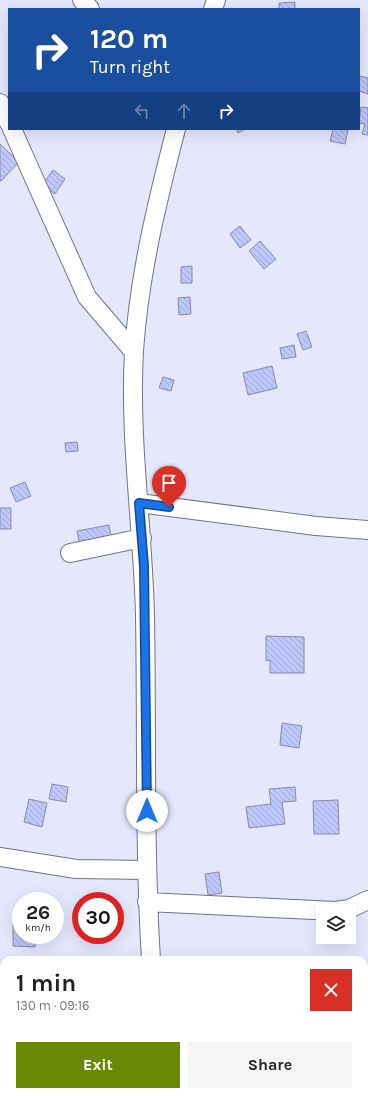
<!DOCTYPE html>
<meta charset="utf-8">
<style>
body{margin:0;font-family:Karla,sans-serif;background:#f6f6f6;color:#222;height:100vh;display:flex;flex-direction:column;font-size:15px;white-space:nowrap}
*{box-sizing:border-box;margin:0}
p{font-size:13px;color:#767676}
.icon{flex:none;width:22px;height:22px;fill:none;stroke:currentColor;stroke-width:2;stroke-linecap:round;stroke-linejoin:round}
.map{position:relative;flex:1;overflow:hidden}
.side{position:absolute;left:0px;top:956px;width:368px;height:140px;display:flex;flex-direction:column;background:#fff;border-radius:12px 12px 0 0;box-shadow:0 4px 16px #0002}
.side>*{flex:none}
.hud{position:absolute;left:8px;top:8px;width:352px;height:122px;border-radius:0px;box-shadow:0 4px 16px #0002;background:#1a4fa0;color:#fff;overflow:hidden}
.controls{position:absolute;left:316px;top:904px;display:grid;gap:8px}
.controls a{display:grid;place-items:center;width:40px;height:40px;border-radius:0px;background:#fff;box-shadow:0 4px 16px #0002;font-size:20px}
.speed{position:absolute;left:12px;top:892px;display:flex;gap:8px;font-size:20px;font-weight:700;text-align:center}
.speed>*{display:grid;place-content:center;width:52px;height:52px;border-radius:50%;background:#fff;box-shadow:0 4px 16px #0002;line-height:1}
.speed small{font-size:10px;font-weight:400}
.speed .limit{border:6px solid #d22;background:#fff;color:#111}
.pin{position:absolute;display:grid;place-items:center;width:34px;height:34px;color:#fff;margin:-41px -17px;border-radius:50% 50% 50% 0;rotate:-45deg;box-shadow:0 0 4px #0007}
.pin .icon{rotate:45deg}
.me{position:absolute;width:44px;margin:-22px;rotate:0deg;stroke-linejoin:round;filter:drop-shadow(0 0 3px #0008)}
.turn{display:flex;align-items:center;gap:14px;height:84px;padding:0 16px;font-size:18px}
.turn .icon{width:52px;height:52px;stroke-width:2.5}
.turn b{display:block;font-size:28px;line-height:34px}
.lanes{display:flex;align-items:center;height:38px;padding:0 16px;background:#0003;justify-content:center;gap:20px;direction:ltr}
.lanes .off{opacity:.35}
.round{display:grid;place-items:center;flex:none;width:42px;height:42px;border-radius:0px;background:#f6f6f6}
.overview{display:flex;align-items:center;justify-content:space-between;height:68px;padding:0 16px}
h1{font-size:24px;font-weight:700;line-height:30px}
.primary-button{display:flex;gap:8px;margin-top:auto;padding:8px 16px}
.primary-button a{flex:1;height:46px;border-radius:0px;background:#698904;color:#fff;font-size:16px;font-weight:700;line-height:46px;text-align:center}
.primary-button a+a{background:#f6f6f6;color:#222}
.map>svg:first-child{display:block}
</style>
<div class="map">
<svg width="368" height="1096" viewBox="0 0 368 1096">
<defs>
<pattern id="building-back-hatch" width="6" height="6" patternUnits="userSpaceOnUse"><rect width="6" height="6" fill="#bec6fe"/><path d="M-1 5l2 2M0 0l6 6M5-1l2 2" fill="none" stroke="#a2a9d9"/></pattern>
</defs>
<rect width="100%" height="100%" fill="#e5e8fd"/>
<!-- building -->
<path fill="url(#building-back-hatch)" stroke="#888ba3" d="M295 2V9H279V3Z
M359 76 368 78V94L359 91Z
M361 107 368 108V135L362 134 365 124 359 123Z
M236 129H245L238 133Z
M333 129 348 130 345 144 330 141Z
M0 144 19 162 1 181H0Z
M53 170 65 179 55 194 42 185Z
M240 226 251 240 240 248 230 234Z
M260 241 276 259 264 269 249 251Z
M192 266V283H181V267Z
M190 297 191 314 179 315 178 298Z
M306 331 312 347 303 350 297 334Z
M294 345 296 357 282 359 280 348Z
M272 366 277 388 248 395 243 373Z
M163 377 174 380 171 391 159 388Z
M77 442 78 451 66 452 65 443Z
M25 482 31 496 16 502 10 488Z
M0 508H11V529H0Z
M109 525 112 540 80 545 77 531Z
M266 636 304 637V673H270V660L266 661Z
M282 723 302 726 299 748 280 745Z
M52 784 68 787 66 802 49 799Z
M295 787 296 801 282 802 285 824 249 828 246 807 271 804 269 789Z
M29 799 47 803 42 827 24 822Z
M338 800 339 834H314L313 801Z
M219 872 222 893 208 895 205 874Z
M13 924H21V935H36L35 947 13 946Z
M21 1092H37L36 1096H20Z"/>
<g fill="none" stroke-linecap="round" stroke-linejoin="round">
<!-- minor casing -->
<g stroke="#70738a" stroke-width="20">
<path id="minor" d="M82 0 90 9
M213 9 216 0
M0 103 9 123
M12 129 87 297 134 352
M139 503 316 526 368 530
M70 553 142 538
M0 857 76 869 147 870
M147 902 335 911 349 909 368 900
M151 960C144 846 147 730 145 616 143 528 129 439 134 351 139 276 157 202 176 129
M160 1092V1096"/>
</g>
<!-- minor -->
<use href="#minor" stroke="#fff" stroke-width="18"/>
</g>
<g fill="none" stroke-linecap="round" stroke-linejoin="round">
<!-- route casing -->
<g stroke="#114b97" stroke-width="10">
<path id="route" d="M147 811 144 566 139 503 169 507"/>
</g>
<!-- route -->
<use href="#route" stroke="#1a73e8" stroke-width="7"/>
</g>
</svg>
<div class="controls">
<a><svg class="icon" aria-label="layers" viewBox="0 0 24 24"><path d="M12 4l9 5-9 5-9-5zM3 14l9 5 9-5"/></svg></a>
</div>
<div class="speed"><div>26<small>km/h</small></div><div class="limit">30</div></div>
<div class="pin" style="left:169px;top:507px;background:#d93025"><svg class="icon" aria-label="arrive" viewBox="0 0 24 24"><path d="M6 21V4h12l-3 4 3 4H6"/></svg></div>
<svg class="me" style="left:147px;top:811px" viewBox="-20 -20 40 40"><circle r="19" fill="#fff"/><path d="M0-13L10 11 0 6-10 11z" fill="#1a73e8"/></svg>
<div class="hud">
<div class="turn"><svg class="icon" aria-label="right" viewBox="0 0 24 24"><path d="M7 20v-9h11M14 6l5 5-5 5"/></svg><div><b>120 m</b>Turn right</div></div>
<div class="lanes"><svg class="icon off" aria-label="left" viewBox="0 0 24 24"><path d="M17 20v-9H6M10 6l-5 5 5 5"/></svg><svg class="icon off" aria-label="ahead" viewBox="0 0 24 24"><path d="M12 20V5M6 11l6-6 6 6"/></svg><svg class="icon" aria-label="right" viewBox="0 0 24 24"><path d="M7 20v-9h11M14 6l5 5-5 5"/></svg></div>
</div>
<section class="side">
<div class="overview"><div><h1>1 min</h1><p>130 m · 09:16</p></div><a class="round" style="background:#d93025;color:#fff"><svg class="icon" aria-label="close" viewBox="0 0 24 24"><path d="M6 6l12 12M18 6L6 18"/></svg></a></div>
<div class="primary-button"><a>Exit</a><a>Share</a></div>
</section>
</div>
